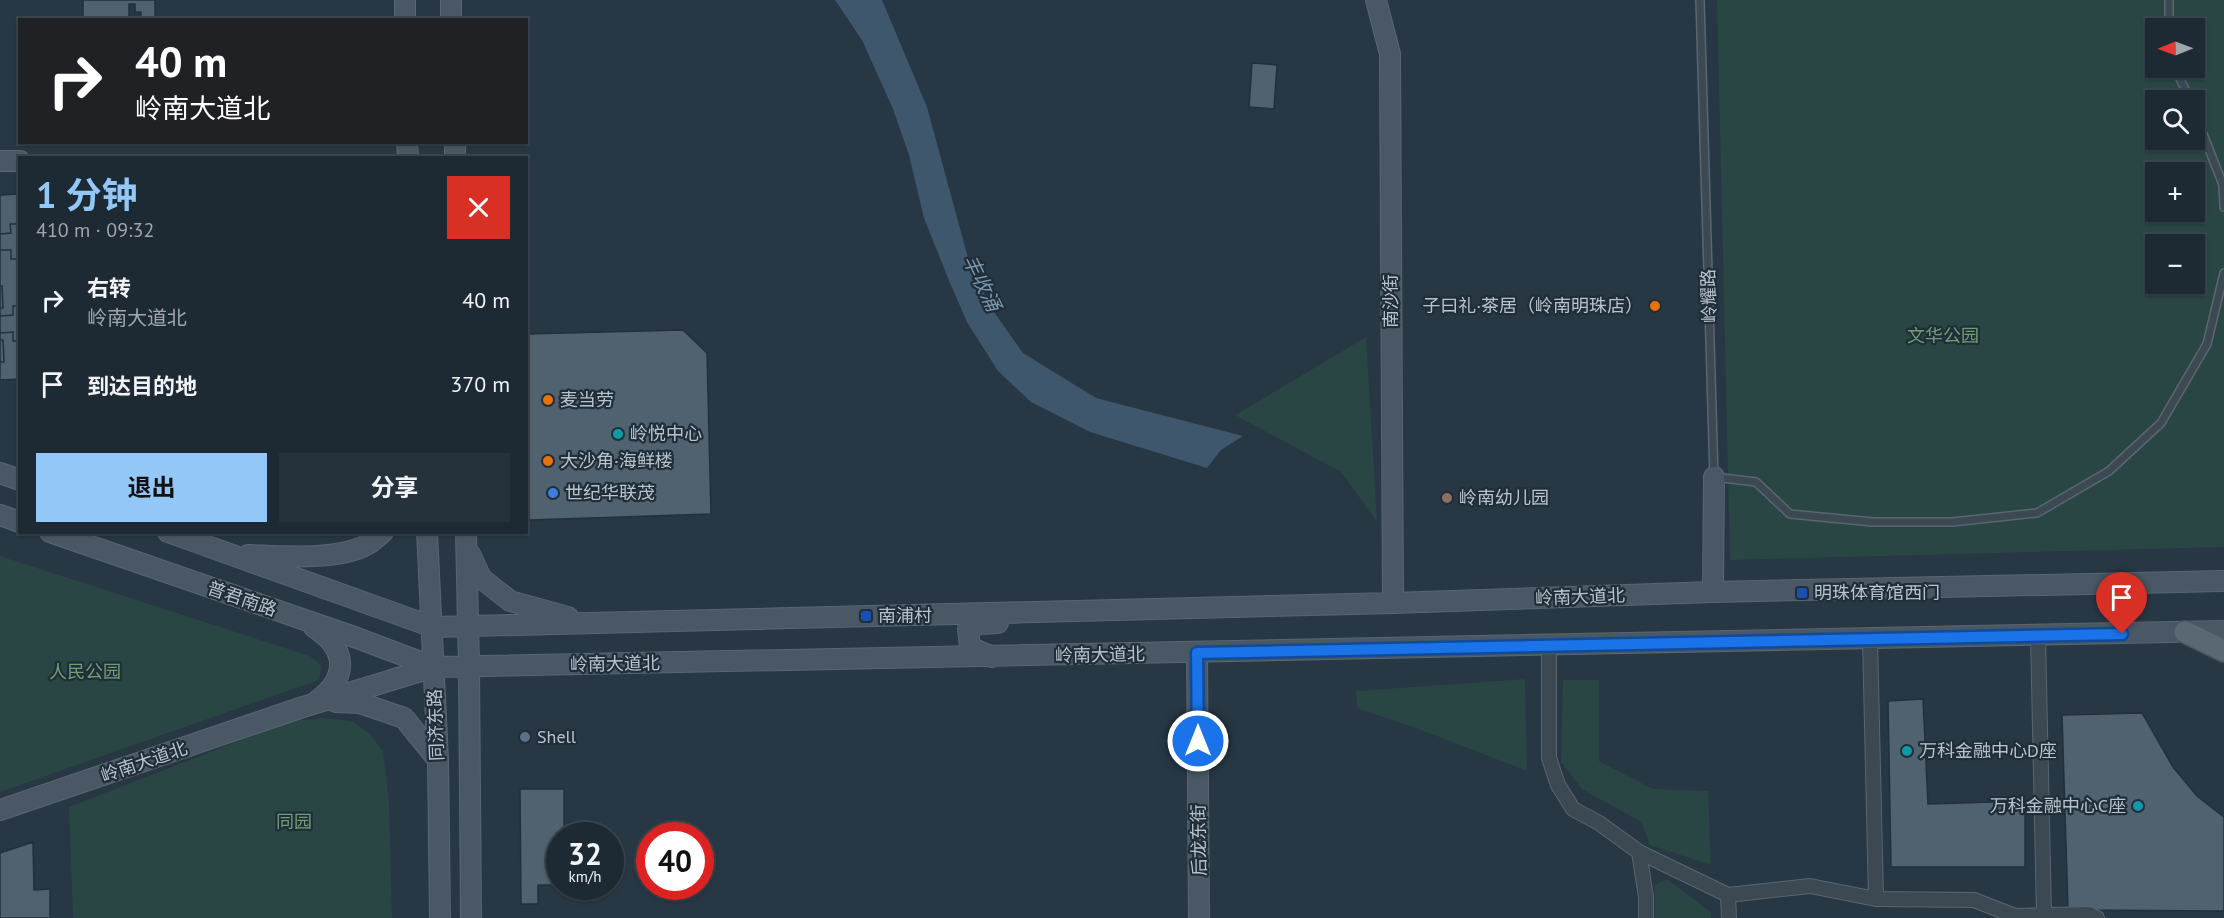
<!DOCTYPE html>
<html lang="zh">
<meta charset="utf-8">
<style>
body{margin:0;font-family:"PT Sans","Noto Sans SC",sans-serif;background:#25313b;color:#f1f3f6;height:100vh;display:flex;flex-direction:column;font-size:22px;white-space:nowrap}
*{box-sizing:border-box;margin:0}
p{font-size:20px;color:#a0a6ac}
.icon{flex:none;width:33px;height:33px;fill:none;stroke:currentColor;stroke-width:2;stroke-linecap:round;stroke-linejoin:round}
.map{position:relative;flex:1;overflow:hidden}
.panel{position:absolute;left:18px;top:156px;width:510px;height:378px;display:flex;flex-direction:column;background:#1d2933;border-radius:0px;box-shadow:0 2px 4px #0004,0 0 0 2px #3b454e}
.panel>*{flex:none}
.top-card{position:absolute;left:18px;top:18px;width:510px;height:126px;border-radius:0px;box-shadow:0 2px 4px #0004,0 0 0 2px #3b454e;background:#202124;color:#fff;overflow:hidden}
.needle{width:39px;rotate:269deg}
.fabs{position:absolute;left:2145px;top:18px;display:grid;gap:12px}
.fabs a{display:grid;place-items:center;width:60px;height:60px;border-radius:0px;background:#1d2933;box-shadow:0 2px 4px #0004,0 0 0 2px #3b454e;font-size:30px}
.speed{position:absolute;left:546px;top:822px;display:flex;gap:12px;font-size:30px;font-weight:700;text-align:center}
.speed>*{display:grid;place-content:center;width:78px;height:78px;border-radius:50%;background:#1d2933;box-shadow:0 2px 4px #0004,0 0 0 2px #3b454e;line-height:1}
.speed small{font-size:15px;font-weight:400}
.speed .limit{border:9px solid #d22;background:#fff;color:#111}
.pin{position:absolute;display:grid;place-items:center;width:51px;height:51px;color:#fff;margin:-62px -26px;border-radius:50% 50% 50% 0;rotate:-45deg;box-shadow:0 0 6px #0007}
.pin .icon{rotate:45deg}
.me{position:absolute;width:66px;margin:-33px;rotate:0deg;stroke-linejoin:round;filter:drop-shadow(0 0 4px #0008)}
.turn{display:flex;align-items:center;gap:21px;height:126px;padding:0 18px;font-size:27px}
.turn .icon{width:78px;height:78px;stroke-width:2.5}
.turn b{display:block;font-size:42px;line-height:51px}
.round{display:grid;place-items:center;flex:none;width:63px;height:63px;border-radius:0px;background:#25313b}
.head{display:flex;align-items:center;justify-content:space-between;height:102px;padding:0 18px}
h1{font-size:36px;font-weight:700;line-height:45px;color:#93c7f8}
.button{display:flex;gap:12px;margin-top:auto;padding:12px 18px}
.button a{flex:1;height:69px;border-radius:0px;background:#93c7f8;color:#111;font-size:24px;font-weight:700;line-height:69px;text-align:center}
.button a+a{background:#25313b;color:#f1f3f6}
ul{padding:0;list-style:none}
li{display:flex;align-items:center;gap:18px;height:84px;padding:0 18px}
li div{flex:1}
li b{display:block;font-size:22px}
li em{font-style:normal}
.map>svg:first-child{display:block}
</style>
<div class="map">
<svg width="2224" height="918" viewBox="0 0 2224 918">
<rect width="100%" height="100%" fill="#273744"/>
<!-- green -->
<path fill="#294544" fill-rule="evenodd" d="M1717 0H2224V547L1730 560ZM2156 28H2194V68H2156ZM2156 100H2194V140H2156ZM2156 172H2194V212H2156ZM2156 244H2194V284H2156Z
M1366 337 1377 522 1341 472 1235 415Z
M0 556 310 656 322 666 319 680 0 792Z
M1525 679 1527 771 1416 728 1357 708 1356 691Z
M1563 680H1599V761L1653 789 1708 791 1711 865 1650 845 1641 822 1582 789 1561 762Z
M322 718 352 721 370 734 383 751 389 801 392 918H73L69 807 290 721Z
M1667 879 1711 912V918H1655V885Z"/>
<!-- water -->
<path fill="#3e576d" d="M835 0H882L927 107 971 269 994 312 1023 353 1096 398 1243 436 1221 450 1207 468 1090 432 1031 402 998 371 967 322 950 283 924 218 909 155 893 109 862 40Z"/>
<!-- building -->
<path fill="#50616f" stroke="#22303b" stroke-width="1.5" d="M83 0H155V18H141V12H135V4H129V20H83Z
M1252 63 1277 65 1274 109 1249 107Z
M20 194V379L0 380V195Z
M19 220 20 259H11V250H0V234L11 233 10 224H19Z
M0 286H2L3 308H0Z
M13 306H20V341H13V332L0 333V316L13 315Z
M683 330 707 353 711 514 530 520 526 518V334Z
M0 336V340H3L4 362H0Z
M1923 699 1928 804 2025 801V867H1891L1888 701Z
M2142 713 2173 767 2197 796 2224 817V911L2068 910 2062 715Z
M520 789H564V836H560V885H538V904H521Z
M33 842 34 890 50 889V918H0V853Z"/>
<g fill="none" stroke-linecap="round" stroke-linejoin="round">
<!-- lane casing -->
<g stroke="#5a6671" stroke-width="10">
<path id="lane" d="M1700 0 1714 477 1756 482 1790 514 1873 522H1952L2037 513 2109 471 2161 423 2207 344 2224 273
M2169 0V28
M2175 68 2190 100
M2194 111 2223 185 2224 207"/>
</g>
<!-- street casing -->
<g stroke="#5a6671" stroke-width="16">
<path id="street" d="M2038 635 2044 915
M1870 639 1876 899
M1549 646V758L1558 785 1573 809 1599 823 1639 852 1728 895 1810 886 1876 899 1974 900 2015 916 2089 914 2097 918
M1639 852 1646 897V918
M1728 895 1729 918"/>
</g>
<!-- secondary casing -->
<g stroke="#5a6671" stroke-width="22">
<path id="secondary" d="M405 0V20
M451 0V20
M1376 0 1390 54 1393 603
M407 142 408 158
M455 142V158
M0 161H20
M0 473 20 480
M0 515 20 522
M50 532 357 638 434 667
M168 532 433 627 1393 603 1713 592 2224 581
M427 532 438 760 440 918
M466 532 469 667 471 918
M470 554 481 578 510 601 568 617
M248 555C281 556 339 561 368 544 374 541 378 536 383 532
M1713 592 1714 477
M314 627C320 632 328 637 332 643 349 665 337 687 317 701
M1197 653 1199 918
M992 657 970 647 968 629 979 624 998 623
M336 702 360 703 404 718 438 760
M0 810 300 708 434 667 2224 631"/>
</g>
<!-- primary casing -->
<g stroke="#45525d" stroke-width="24">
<path id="primary" d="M2185 632 2224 651"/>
</g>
<!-- lane -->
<use href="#lane" stroke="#3c4953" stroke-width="7"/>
<!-- street -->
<use href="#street" stroke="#3c4953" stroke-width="14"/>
<!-- secondary -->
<use href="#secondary" stroke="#4a5866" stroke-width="20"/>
<!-- primary -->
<use href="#primary" stroke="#5a6873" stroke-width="21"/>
</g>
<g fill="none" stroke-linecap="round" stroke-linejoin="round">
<!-- route casing -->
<g stroke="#114b97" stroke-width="15">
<path id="route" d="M1198 741 1197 653 2122 634"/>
</g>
<!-- route -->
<use href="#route" stroke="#1a73e8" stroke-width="10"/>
</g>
<!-- markers -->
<g fill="#e8710a" stroke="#202e39" stroke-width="2">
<circle cx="1655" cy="306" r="6"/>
<circle cx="548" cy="400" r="6"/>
<circle cx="548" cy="461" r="6"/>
</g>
<g fill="#0f9aa8" stroke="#202e39" stroke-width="2">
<circle cx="618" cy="434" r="6"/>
<circle cx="1907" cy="751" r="6"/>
<circle cx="2138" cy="806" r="6"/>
</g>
<circle fill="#3f7fe0" stroke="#202e39" stroke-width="2" cx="553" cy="493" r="6"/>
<circle fill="#8d6e63" stroke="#202e39" stroke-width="2" cx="1447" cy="498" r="6"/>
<g fill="#1a4fb4" stroke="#202e39" stroke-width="2">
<rect x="1796" y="587" width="12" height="12" rx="3"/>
<rect x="860" y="610" width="12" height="12" rx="3"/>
</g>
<circle fill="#5c6f8a" stroke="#202e39" stroke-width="2" cx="525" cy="737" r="6"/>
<g text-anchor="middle" stroke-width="4.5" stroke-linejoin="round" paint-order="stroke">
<!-- street labels -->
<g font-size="18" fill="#b9c3cd" stroke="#202e39">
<text transform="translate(1709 296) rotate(-92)" y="6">岭耀路</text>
<text transform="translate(1391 301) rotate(-90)" y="6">南沙街</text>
<text transform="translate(1580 597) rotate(-2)" y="6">岭南大道北</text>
<text transform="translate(242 599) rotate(19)" y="6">普君南路</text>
<text transform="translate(1100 655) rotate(-1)" y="6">岭南大道北</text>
<text transform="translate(615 664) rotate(-1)" y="6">岭南大道北</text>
<text transform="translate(436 725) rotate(-92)" y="6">同济东路</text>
<text transform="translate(144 762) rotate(-19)" y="6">岭南大道北</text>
<text transform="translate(1199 840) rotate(-91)" y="6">后龙东街</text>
</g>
<!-- poi labels -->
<g font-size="18" fill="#b9c3cd" stroke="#202e39" text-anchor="start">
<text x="1643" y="312" text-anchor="end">子曰礼·茶居（岭南明珠店）</text>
<text x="560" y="406">麦当劳</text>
<text x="630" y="440">岭悦中心</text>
<text x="560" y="467">大沙角·海鲜楼</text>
<text x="565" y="499">世纪华联茂</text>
<text x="1459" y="504">岭南幼儿园</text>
<text x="1814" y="599">明珠体育馆西门</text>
<text x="878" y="622">南浦村</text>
<text x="537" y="743">Shell</text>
<text x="1919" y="757">万科金融中心D座</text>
<text x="2126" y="812" text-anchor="end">万科金融中心C座</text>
</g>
<!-- park labels -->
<g font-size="18" fill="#719e75" stroke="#202e39">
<text x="1943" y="342">文华公园</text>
<text x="85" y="678">人民公园</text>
<text x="294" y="828">同园</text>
</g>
<!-- water labels -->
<g font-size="20" font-style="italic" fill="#7a97af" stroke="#202e39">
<text transform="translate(982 283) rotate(64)" y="7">丰收涌</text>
</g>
</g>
</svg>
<div class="fabs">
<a><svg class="needle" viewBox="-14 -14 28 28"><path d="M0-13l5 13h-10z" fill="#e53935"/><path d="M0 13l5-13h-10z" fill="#a0a6ac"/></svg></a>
<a><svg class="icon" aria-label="search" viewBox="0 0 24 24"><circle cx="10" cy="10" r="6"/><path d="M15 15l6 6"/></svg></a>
<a>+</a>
<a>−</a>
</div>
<div class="speed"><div>32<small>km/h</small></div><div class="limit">40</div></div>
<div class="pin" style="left:2122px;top:634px;background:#d93025"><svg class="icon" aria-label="arrive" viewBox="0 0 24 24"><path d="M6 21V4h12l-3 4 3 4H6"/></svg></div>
<svg class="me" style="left:1198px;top:741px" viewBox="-20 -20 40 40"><circle r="17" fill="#1a73e8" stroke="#fff" stroke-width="3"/><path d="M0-11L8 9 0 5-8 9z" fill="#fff"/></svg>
<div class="top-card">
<div class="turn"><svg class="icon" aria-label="right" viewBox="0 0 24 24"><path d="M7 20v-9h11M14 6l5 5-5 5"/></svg><div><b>40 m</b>岭南大道北</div></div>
</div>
<section class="panel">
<div class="head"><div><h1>1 分钟</h1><p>410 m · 09:32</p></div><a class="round" style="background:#d93025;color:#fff"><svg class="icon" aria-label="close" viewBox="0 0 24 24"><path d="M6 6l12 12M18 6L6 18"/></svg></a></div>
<ul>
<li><svg class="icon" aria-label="right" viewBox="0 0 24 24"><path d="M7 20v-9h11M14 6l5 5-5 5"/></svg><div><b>右转</b><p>岭南大道北</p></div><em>40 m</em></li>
<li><svg class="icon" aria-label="arrive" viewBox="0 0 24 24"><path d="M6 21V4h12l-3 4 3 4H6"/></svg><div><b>到达目的地</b></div><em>370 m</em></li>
</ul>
<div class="button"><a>退出</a><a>分享</a></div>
</section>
</div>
